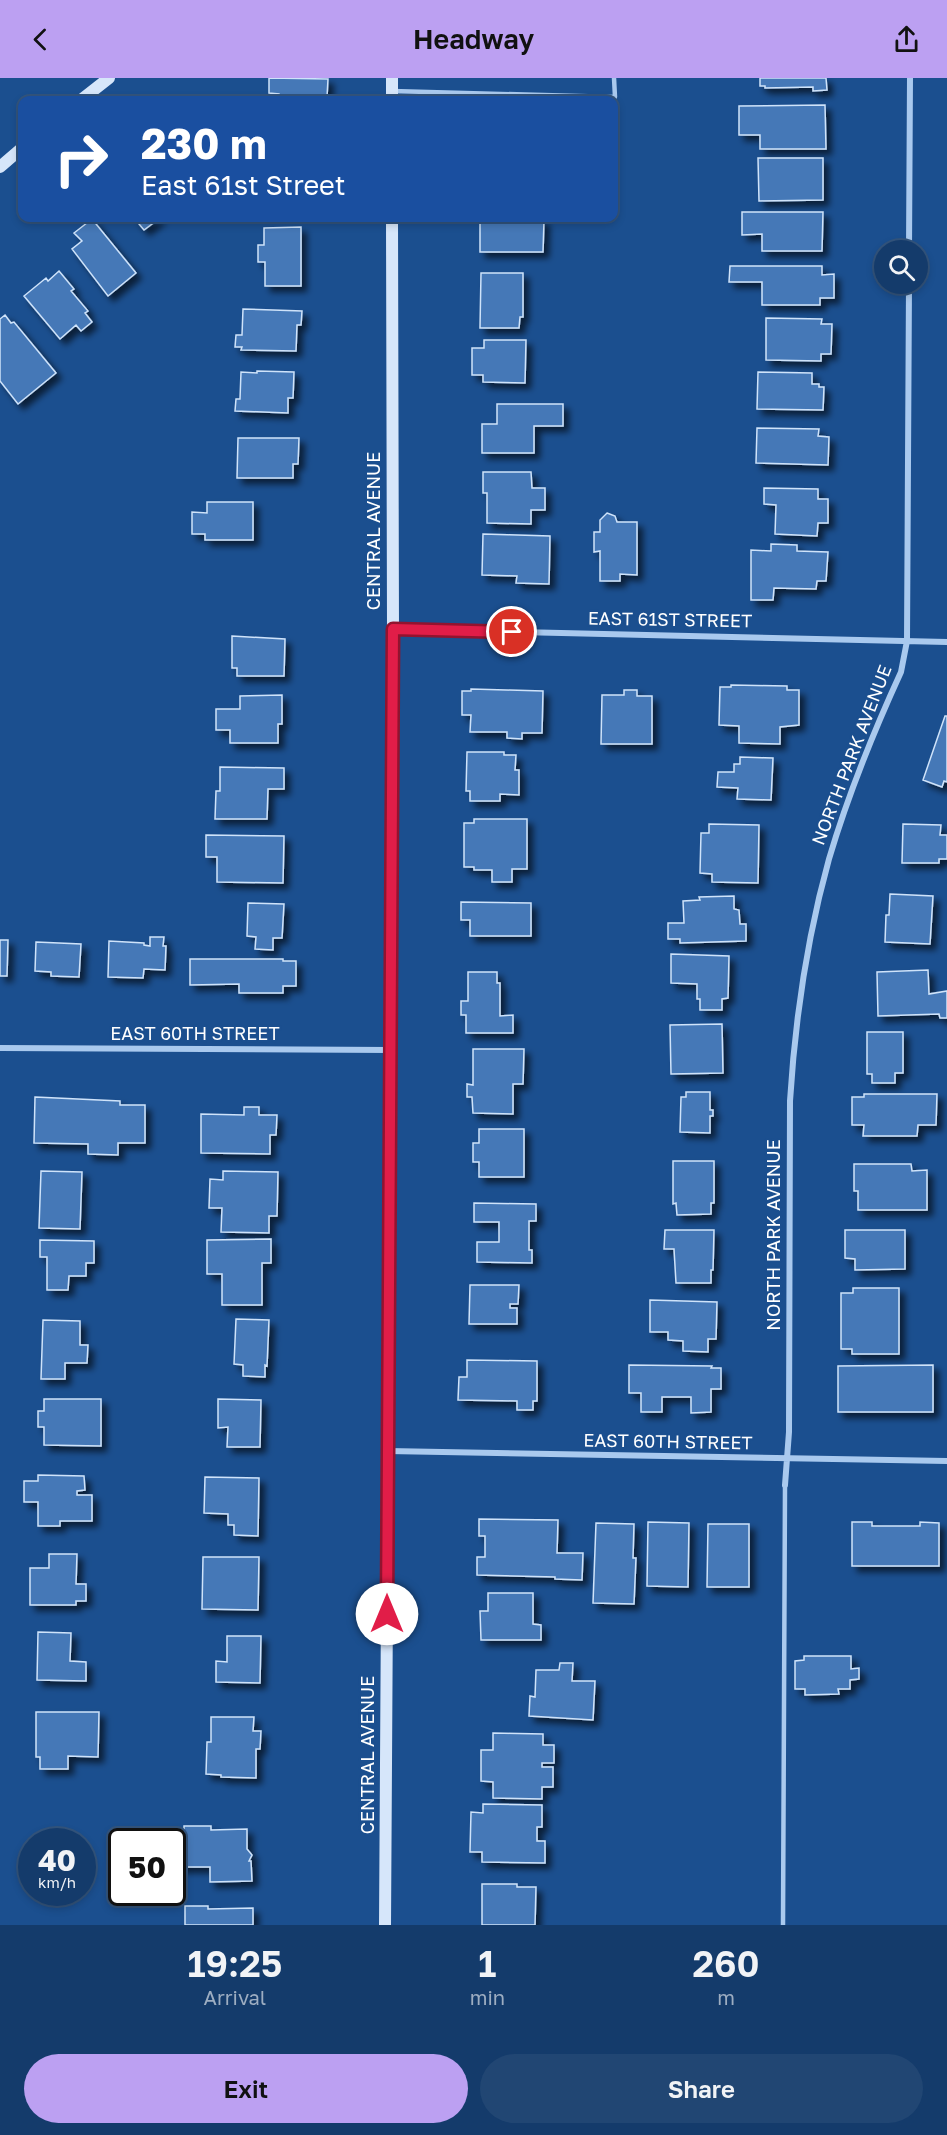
<!DOCTYPE html>
<style>
body{margin:0;font-family:"Golos Text",sans-serif;background:#214673;color:#f1f3f6;height:100vh;display:flex;flex-direction:column;font-size:22px;white-space:nowrap}
*{box-sizing:border-box;margin:0}
p{font-size:20px;color:#9dadc1}
.icon{flex:none;width:33px;height:33px;fill:none;stroke:currentColor;stroke-width:2;stroke-linecap:round;stroke-linejoin:round}
.map{position:relative;height:1847px;overflow:hidden}
.side{display:flex;flex-direction:column;background:#143b6b;flex:1}
.side>*{flex:none}
.top-card{position:absolute;left:18px;top:18px;width:600px;height:126px;border-radius:12px;box-shadow:0 3px 9px #0003,0 0 0 2px #33557e;background:#1a4fa0;color:#fff;overflow:hidden}
.buttons{position:absolute;left:874px;top:162px;display:grid;gap:12px}
.buttons a{display:grid;place-items:center;width:54px;height:54px;border-radius:50%;background:#143b6b;box-shadow:0 3px 9px #0003,0 0 0 2px #33557e;font-size:30px}
.speed{position:absolute;left:18px;top:1750px;display:flex;gap:12px;font-size:30px;font-weight:700;text-align:center}
.speed>*{display:grid;place-content:center;width:78px;height:78px;border-radius:50%;background:#143b6b;box-shadow:0 3px 9px #0003,0 0 0 2px #33557e;line-height:1}
.speed small{font-size:15px;font-weight:400}
.speed .limit{border:3px solid #111;border-radius:9px;background:#fff;color:#111}
.pin{position:absolute;display:grid;place-items:center;width:51px;height:51px;color:#fff;margin:-26px;border:3px solid #fff;border-radius:50%;box-shadow:0 2px 6px #0007}
.me{position:absolute;width:66px;margin:-33px;rotate:0deg;stroke-linejoin:round;filter:drop-shadow(0 0 4px #0008)}
.turn{display:flex;align-items:center;gap:21px;height:126px;padding:0 24px;font-size:27px}
.turn .icon{width:78px;height:78px;stroke-width:2.5}
.turn b{display:block;font-size:42px;line-height:51px}
.eta{display:flex;justify-content:space-evenly;align-items:center;height:102px;text-align:center}
.eta b{font-size:36px;font-weight:600;line-height:42px}
.button{display:flex;gap:12px;margin-top:auto;padding:12px 24px}
.button a{flex:1;height:69px;border-radius:36px;background:#bca0f2;color:#111;font-size:24px;font-weight:600;line-height:69px;text-align:center}
.button a+a{background:#214673;color:#f1f3f6}
header{display:flex;justify-content:space-between;align-items:center;height:78px;padding:0 24px;background:#bca0f2;color:#111;font-size:27px;font-weight:600}
.map>svg:first-child{display:block}
</style>
<header><svg class="icon" aria-label="back" viewBox="0 0 24 24"><path d="M15 5l-7 7 7 7"/></svg>Headway<svg class="icon" aria-label="share" viewBox="0 0 24 24"><path d="M12 15V3M7 8l5-5 5 5M5 13v7h14v-7"/></svg></header>
<div class="map">
<svg width="947" height="1847" viewBox="0 0 947 1847">
<defs>
<filter id="shadow"><feDropShadow dx="5.5" dy="5.5" stdDeviation="3" flood-color="#0009"/></filter>
</defs>
<rect width="100%" height="100%" fill="#1b4f8f"/>
<!-- building -->
<path fill="#4478b7" stroke="#cfe3fa" stroke-width="1.5" filter="url(#shadow)" d="M269 0 328 1 327 19H317L316 22H279V16L269 15Z
M760 0H826L827 12 813 13V9L765 10V8H760Z
M825 27 826 71H760V57H739V28Z
M758 80H823V122L759 123Z
M742 134H823L822 173H762V156L742 157Z
M134 140H160L144 152Z
M486 140H525V142H544L543 174H480V143H486Z
M92 141 136 195 108 218 72 171 82 163 74 155Z
M301 149V208H265V184H258V167H264V150Z
M730 188H822V197L834 196V220H820V227H762V204H729Z
M59 193 74 211 71 213 88 233 85 235 92 244 81 253 76 247 60 261 24 218 46 200 48 203Z
M481 195H523V239H520L519 250H480Z
M243 231 302 233 301 247H297L296 273 241 272 242 269H235L236 257H242Z
M5 237 11 245 14 244 56 295 18 326 0 303V241Z
M766 240 822 241 821 246H832L831 276H821V283L766 282Z
M484 262H526L525 305 483 304V297H472V270H484Z
M257 293 294 294 293 320H288V335L235 333 236 321H240L241 294 257 295Z
M758 294 812 295V306H819V309H824L823 332 757 331Z
M497 326H563V348H534V375H482V346H497Z
M757 350 819 351 818 358 829 359 828 387 756 385Z
M238 360H299L298 386H293V400H237Z
M483 394H531L532 410H545V432H531V446L487 445V415H483Z
M764 410 818 411V421H828V445H818L817 458 775 456 776 427 764 426Z
M207 424H253V462H205V456H192V434L207 435Z
M607 435 615 438 617 444H637V497L620 496V503H600V473L594 474V454H600V442Z
M483 456 550 458 549 506 516 505 517 498 482 497Z
M771 466 797 467V473L828 474 826 503H817L816 511 774 510 773 522H751V472L771 473Z
M232 558 285 561 284 598H237V590H232Z
M731 607 787 608V612H799V647L780 649V666L739 665V648L719 647 720 609H731Z
M471 611 543 613 542 655H522V661L507 660V654H470L471 637H462V613H471Z
M624 612H637V618H652V666H601L602 617H624Z
M282 617V646H278V665H230V652H216V631H240V618Z
M945 638H947V704L944 703 942 709 923 702Z
M467 674H504V677H516L515 692H519V717L500 716V723H470V713H466Z
M740 679 773 680 771 722 737 721 738 710 717 709 718 694H734V686H740Z
M220 689 284 690V711H268L267 741H215L216 713H220Z
M474 741H527V791H512V804H492V792H474V789H464V745H474Z
M709 746 759 747 758 805 712 804V796L700 795 701 755H709Z
M903 746 941 747 940 757H947V781H939V785H902Z
M206 757 284 758 283 805 217 804V779H206Z
M890 816 933 818 930 866 885 864 886 837H889Z
M734 818V831L739 832 740 846H746V863L680 865V861H668V845H684L683 823 700 822 699 819Z
M461 824 531 825V858H470V842H461Z
M248 825 284 826 282 860H273V872L255 871 256 859 247 858Z
M150 859H164L163 868H166L165 892 144 891 143 900 108 899 109 863 144 865V867L150 868Z
M0 862H8L7 898H0Z
M36 864 81 866 79 899 51 898V894L35 893Z
M671 876 729 878 728 920 722 921V932H700V921H697V906L671 905Z
M190 881H283V883H296V908H283V915H239V906L190 907Z
M928 892 929 916 947 913V940H940L939 936 878 938 877 894Z
M468 894H497V905H500V938L513 937V955H466V937H461V923H468Z
M722 946 723 995 671 996 670 947Z
M867 954H903V995H895V1005H872V996H867Z
M473 971H524L523 1006H513V1036L473 1035 472 1019H467V1006L473 1007Z
M686 1014H710V1032H713V1038H710V1055L680 1054 681 1019H686Z
M864 1016H937L936 1047H918L917 1058H863L864 1047H852V1019H864Z
M35 1019 120 1023V1027H145V1065H118V1077L88 1076V1066L34 1065Z
M244 1029H259V1037H277L276 1057H270V1076L201 1075V1036L244 1037Z
M479 1051H524V1099H479V1084H473V1065H479Z
M673 1083H714V1125H711V1136L677 1137 676 1125 673 1126Z
M854 1086H911L912 1093 927 1092V1132H858V1113H854Z
M41 1093 82 1094 80 1151 39 1150Z
M223 1093 278 1094 277 1138H269V1155L221 1154 222 1130H209L210 1101 223 1102Z
M474 1125 536 1126V1143H529V1172H532V1185L477 1184V1164H499V1144H474Z
M665 1152H714L713 1192H711V1205H676L674 1171H664Z
M845 1152H905V1191L855 1192V1181L845 1180Z
M271 1161V1185H262V1227H222V1196H207V1162Z
M40 1162 94 1163V1185H86V1198H69L68 1212H47V1179H40Z
M470 1207H519L518 1226H510V1230H517V1246H469Z
M853 1210H899V1276H852V1271H841V1215H853Z
M650 1222 717 1224 716 1261H708V1274L683 1273V1263L668 1262V1254H650Z
M236 1241 269 1242 267 1288 265 1287V1299L243 1298V1287L234 1286Z
M43 1242 80 1243V1267H88L87 1285H65V1301H41Z
M467 1282 537 1283V1323H533V1332H517V1323L458 1322 459 1299H467Z
M629 1287 712 1288 711 1290H721V1311H711V1334L691 1335V1319H662V1334H641V1315H629Z
M933 1287V1334H838V1288Z
M44 1321H101V1368L44 1367V1349H38V1333H44Z
M218 1321 261 1322 260 1369H227L228 1349 218 1350Z
M38 1397 84 1398 85 1412 77 1413V1417H92V1443H60V1448H38V1424H24V1403H38Z
M205 1399 259 1400 258 1458 234 1457V1447H228V1436L204 1435Z
M479 1441 558 1442 557 1475H583L582 1502 555 1501V1499L477 1497V1479H485V1458H479Z
M648 1444 689 1445 688 1509 647 1508Z
M852 1444H872V1448H920V1444L939 1445V1488H852Z
M596 1445 634 1446 633 1480H636L634 1526 593 1525Z
M708 1446H749V1509H707Z
M49 1476H77L76 1506H86V1523H76V1527H30V1490H49Z
M203 1479H259L258 1532 202 1531Z
M488 1515H533V1546L541 1547V1562H481L480 1533H488Z
M38 1554 71 1555 70 1583 86 1584V1603L37 1602Z
M227 1558H261L260 1605 216 1604V1583L227 1584Z
M804 1578H851V1591L859 1590V1601L850 1602V1611H838L839 1616 805 1617V1611H795V1583L804 1582Z
M560 1585H573L572 1603H595L593 1642 529 1638 530 1618 535 1619 536 1592H559Z
M36 1634H99L98 1679 68 1678V1691H40V1679H36Z
M211 1639H254L253 1653H261L260 1671H256V1700L221 1699V1697L206 1696 207 1664H211Z
M493 1655 543 1656V1667H554V1685H542V1689H553V1709H542V1721L493 1720V1704L481 1703V1672H493Z
M483 1726 542 1727V1749H537V1763H545V1785L482 1784V1774H470L471 1734 483 1735Z
M184 1748H211V1752L247 1751V1771L252 1777 249 1783H251L252 1803 210 1804V1789H172V1764H167V1762H184Z
M482 1806H517V1809H536L535 1847H482Z
M185 1828H208V1831L253 1830V1847H185Z"/>
<g fill="none" stroke-linecap="round" stroke-linejoin="round">
<!-- lane -->
<path stroke="#a9c9ee" stroke-width="4.5" d="M392 13 615 19 614 0
M783 1847 785 1407"/>
<!-- street -->
<path stroke="#a9c9ee" stroke-width="6" d="M909 172 910 0
M393 551 947 564
M0 970 390 972
M388 1373 947 1383
M785 1407 789 1354 790 1023C795 942 807 860 829 781 848 717 873 655 901 594L907 563 909 206"/>
<!-- secondary -->
<path stroke="#d6e6fa" stroke-width="12" d="M81 22 109 0
M392 22V0
M0 89 22 70
M385 1847 393 551 392 140"/>
</g>
<g fill="none" stroke-linecap="round" stroke-linejoin="round">
<!-- route casing -->
<g stroke="#92132f" stroke-width="15">
<path id="route" d="M387 1536 393 551 512 554"/>
</g>
<!-- route -->
<use href="#route" stroke="#e11d48" stroke-width="10"/>
</g>
<g text-anchor="middle" stroke-width="4.5" stroke-linejoin="round" paint-order="stroke">
<!-- street labels -->
<g font-size="18" fill="#fff" stroke="#1b4f8f">
<text transform="translate(374 453) rotate(-90)" y="6">CENTRAL AVENUE</text>
<text transform="translate(670 542) rotate(1)" y="6">EAST 61ST STREET</text>
<text transform="translate(852 677) rotate(-69)" y="6">NORTH PARK AVENUE</text>
<text x="195" y="962">EAST 60TH STREET</text>
<text transform="translate(774 1157) rotate(-90)" y="6">NORTH PARK AVENUE</text>
<text transform="translate(668 1364) rotate(1)" y="6">EAST 60TH STREET</text>
<text transform="translate(368 1677) rotate(-90)" y="6">CENTRAL AVENUE</text>
</g>
</g>
</svg>
<div class="buttons">
<a><svg class="icon" aria-label="search" viewBox="0 0 24 24"><circle cx="10" cy="10" r="6"/><path d="M15 15l6 6"/></svg></a>
</div>
<div class="speed"><div>40<small>km/h</small></div><div class="limit">50</div></div>
<div class="pin" style="left:512px;top:554px;background:#d93025"><svg class="icon" aria-label="arrive" viewBox="0 0 24 24"><path d="M6 21V4h12l-3 4 3 4H6"/></svg></div>
<svg class="me" style="left:387px;top:1536px" viewBox="-20 -20 40 40"><circle r="19" fill="#fff"/><path d="M0-13L10 11 0 6-10 11z" fill="#e11d48"/></svg>
<div class="top-card">
<div class="turn"><svg class="icon" aria-label="right" viewBox="0 0 24 24"><path d="M7 20v-9h11M14 6l5 5-5 5"/></svg><div><b>230 m</b>East 61st Street</div></div>
</div>
</div>
<section class="side">
<div class="eta">
<div><b>19:25</b><p>Arrival</p></div>
<div><b>1</b><p>min</p></div>
<div><b>260</b><p>m</p></div>
</div>
<div class="button"><a>Exit</a><a>Share</a></div>
</section>
